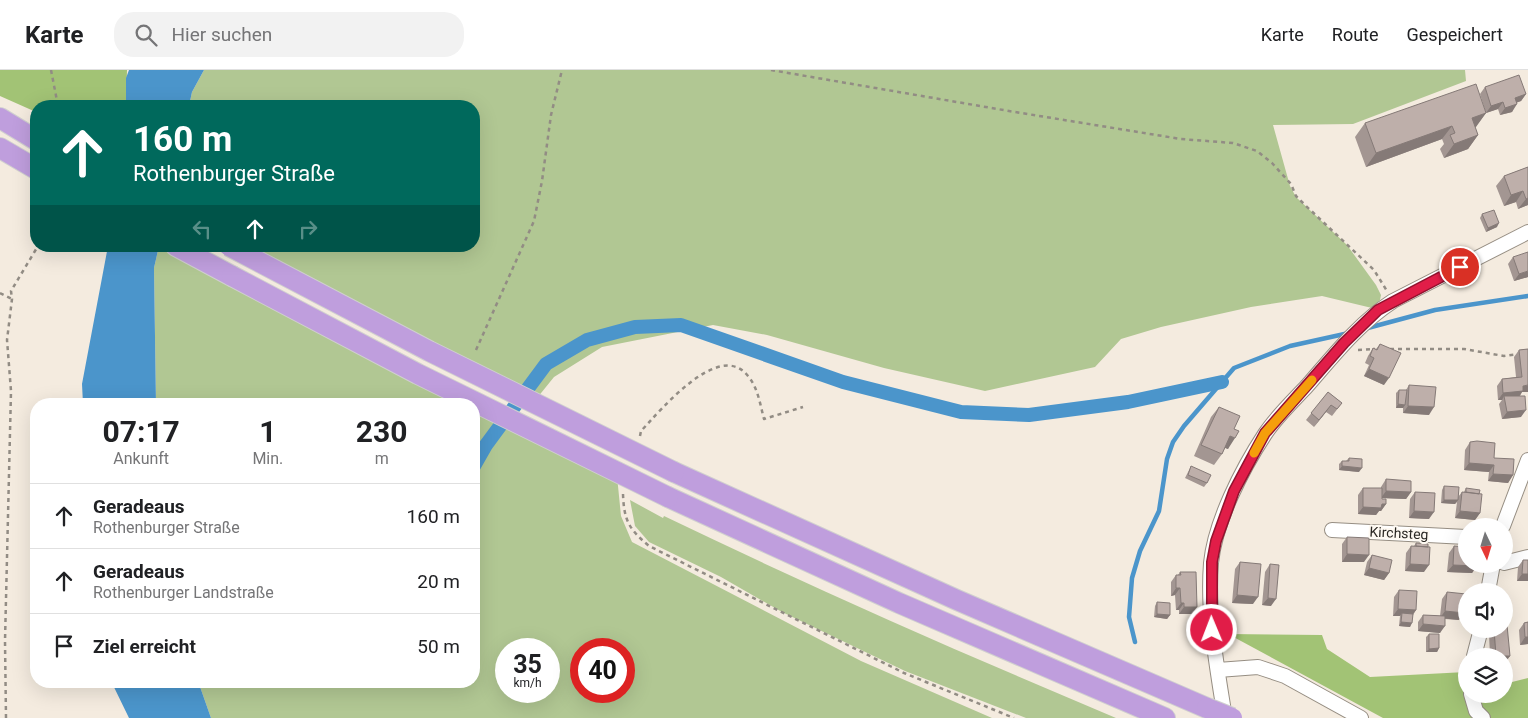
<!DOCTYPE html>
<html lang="de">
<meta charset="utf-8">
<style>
body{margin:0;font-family:Roboto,sans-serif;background:#f2f2f2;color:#202124;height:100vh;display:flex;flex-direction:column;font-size:19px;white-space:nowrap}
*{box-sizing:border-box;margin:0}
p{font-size:16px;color:#757577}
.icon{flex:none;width:28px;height:28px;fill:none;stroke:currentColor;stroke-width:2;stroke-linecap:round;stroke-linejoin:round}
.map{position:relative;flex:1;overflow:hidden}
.drawer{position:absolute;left:30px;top:328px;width:450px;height:290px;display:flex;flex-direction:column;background:#fff;border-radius:20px;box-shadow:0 5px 20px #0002}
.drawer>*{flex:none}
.guide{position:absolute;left:30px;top:30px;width:450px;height:152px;border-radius:20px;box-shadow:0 5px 20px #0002;background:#00695c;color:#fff;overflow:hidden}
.needle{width:32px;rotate:176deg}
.tools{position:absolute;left:1458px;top:448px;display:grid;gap:10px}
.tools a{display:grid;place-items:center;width:55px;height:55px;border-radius:50%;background:#fff;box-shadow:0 5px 20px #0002;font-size:25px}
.speed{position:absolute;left:495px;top:568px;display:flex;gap:10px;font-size:25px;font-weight:700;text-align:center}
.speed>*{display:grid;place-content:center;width:65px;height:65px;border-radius:50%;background:#fff;box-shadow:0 5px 20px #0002;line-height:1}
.speed small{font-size:12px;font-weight:400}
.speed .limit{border:8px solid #d22;background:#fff;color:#111}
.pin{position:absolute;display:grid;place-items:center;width:42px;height:42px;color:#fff;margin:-21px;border:2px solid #fff;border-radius:50%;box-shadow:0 1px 5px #0007}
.me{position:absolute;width:55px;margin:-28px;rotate:359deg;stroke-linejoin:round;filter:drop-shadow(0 0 4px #0008)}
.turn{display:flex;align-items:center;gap:18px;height:105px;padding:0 20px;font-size:22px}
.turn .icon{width:65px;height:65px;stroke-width:2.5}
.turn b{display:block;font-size:35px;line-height:42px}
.lanes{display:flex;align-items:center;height:48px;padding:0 20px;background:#0003;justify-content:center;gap:25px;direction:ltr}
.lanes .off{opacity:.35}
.eta{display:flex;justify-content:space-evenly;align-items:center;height:85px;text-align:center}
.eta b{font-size:30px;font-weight:700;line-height:35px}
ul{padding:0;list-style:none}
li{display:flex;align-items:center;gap:15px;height:65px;padding:0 20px;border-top:1px solid #e0e0e0}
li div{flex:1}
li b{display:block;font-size:19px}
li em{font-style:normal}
header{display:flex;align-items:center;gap:30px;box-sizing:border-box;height:70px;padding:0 25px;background:#fff;border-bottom:1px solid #e0e0e0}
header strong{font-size:24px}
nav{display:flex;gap:28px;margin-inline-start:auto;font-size:18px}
.search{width:350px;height:45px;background:#f2f2f2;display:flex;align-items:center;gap:12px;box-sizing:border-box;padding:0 18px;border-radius:20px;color:#757577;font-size:19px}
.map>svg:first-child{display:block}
</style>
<header>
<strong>Karte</strong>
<div class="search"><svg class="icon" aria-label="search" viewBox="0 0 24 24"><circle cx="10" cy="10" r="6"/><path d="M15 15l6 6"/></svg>Hier suchen</div>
<nav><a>Karte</a><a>Route</a><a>Gespeichert</a></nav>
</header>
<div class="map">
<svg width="1528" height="648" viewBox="0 0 1528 648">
<rect width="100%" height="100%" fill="#f4ebdf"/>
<!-- green -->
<path fill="#b1c793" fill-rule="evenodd" d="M204 0H1465L1466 11 1353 54 1273 55 1290 116 1296 127 1347 175 1376 215 1381 225 1380 230 1372 238 1322 226 1251 237 1161 257 1121 269 1095 297 985 321 884 298 767 265 713 255 602 277 554 307 533 333 234 176H474V36H189L192 22Z
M159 176H174L617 406 621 446 632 472 861 591 992 648H211L198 611H474V334H156L154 198ZM506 579H549V621H506ZM581 579H624V621H581Z
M630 430 663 448 664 446C813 518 964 584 1116 648H1026L905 601 782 542 721 507 649 472 635 456Z"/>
<!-- forest -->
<path fill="#a2c375" d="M0 0H127L126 36H36V42L0 26Z
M1228 564 1322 565 1327 579 1370 607 1466 602V624H1504V614L1528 608V648H1383Z"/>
<!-- water -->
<path fill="#4b95cb" d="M129 0H204L192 22 189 36H126V8Z
M108 176H159L154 198 156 334H83L82 314Z
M111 611H198L211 648H129Z"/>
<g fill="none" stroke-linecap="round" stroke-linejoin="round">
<!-- stream -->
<path stroke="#4b95cb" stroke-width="4.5" d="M1364 259 1435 240 1528 226
M1135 572 1129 547 1132 508 1140 481 1159 441 1167 389 1173 372 1184 356 1234 298 1290 276 1349 263"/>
<!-- canal -->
<path stroke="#4b95cb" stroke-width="14" d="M474 396 486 375 546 294 587 270 635 257 681 255 843 312 961 342 1029 345 1128 332 1222 312"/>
<!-- minor casing -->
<g stroke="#968e83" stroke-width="16">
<path id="minor" d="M1503 456 1528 390
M1332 460 1466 467
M1504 493 1528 487
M1488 521 1493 494
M1474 586 1481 559
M1218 600 1258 597 1285 606 1361 648
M1471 624 1476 641 1483 648
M1225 648C1217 597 1207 545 1211 493 1215 452 1242 399 1265 364 1276 347 1293 331 1307 316 1334 285 1359 253 1393 231L1528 162"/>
</g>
<!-- highway casing -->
<g stroke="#d0cfcf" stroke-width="22">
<path id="highway" d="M0 48 36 70
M0 78 36 99
M176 176 232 206
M674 402 957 530 1207 638
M668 427 899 533 1165 648"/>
</g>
<!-- path -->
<path stroke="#928c84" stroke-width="2.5" stroke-dasharray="4 4" stroke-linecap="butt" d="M51 0 58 36
M771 0 1009 41 1181 69 1233 73 1257 81 1272 93 1291 114 1296 126 1305 135 1374 200 1387 221
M0 223 12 229
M1390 279H1464L1504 286 1519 284
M476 280 534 151 542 111 551 45 562 0
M1358 280 1375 279
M640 366 641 361C660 341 719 269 748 306 758 318 760 334 764 349L803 337
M623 424C624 451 629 459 649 476L904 603 1014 648
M6 648 5 571 11 321 7 270 12 229 11 221 38 176"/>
<!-- minor -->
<use href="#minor" stroke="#fff" stroke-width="14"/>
<!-- highway -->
<use href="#highway" stroke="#bf9edd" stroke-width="20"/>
<!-- highway-bridge casing -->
<g stroke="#d0cfcf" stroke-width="22" stroke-linecap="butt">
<path id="highway-bridge" d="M229 176 429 281 674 402
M232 206 418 304 668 427
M1207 638 1232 648"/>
</g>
<!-- highway-bridge -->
<use href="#highway-bridge" stroke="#bf9edd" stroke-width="20"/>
</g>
<!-- wall -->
<path fill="#a39692" d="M1485 17 1526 24 1521 31 1516 33 1512 42 1500 45 1498 39 1486 43 1480 24Z
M1486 43 1475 57 1478 65 1468 79 1444 88 1440 79 1444 74 1442 69 1366 97 1355 67 1365 53Z
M1528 97V135L1518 139 1516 132 1504 136 1496 116 1504 106Z
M1482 144 1497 157 1486 162 1480 148Z
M1513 187 1528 207 1514 211 1508 194Z
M1380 274 1384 315 1364 306 1369 295 1365 293 1368 286 1373 278 1376 279Z
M1528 279 1522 322 1520 326 1521 347 1502 349 1499 334 1502 330H1498L1497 316 1502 309 1516 307 1514 287 1519 280Z
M1409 315 1429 345 1403 343V338H1396V323L1399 320H1406Z
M1328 322 1342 333 1332 346 1326 342 1314 357 1306 350Z
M1219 337 1234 359 1228 379 1225 378 1222 384 1214 395 1194 386 1211 347Z
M1470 372 1494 388 1513 405 1508 413 1488 411 1489 402 1464 400 1465 380Z
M1349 388 1359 402 1339 400V394L1342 391H1346Z
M1191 396 1207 413 1204 417 1185 408Z
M1386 409 1411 422 1406 429 1382 428V429L1386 434 1381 441H1379L1376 445 1358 444V425L1363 418H1381V417Z
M1444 416 1458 427 1462 422H1464L1466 418 1479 424 1480 443 1475 450 1455 448 1457 432 1455 434 1441 433 1442 420Z
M1415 422 1429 449 1409 448 1410 429Z
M1347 467 1364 492H1342V474Z
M1416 473 1424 502 1405 501 1406 483 1411 476H1414Z
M1454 476 1466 494 1477 496 1472 503 1447 502 1449 483Z
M1372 485 1389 503 1384 510 1364 505 1367 492Z
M1523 490 1528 511H1517L1518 497Z
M1240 492 1253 534 1232 533 1235 499Z
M1270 494 1271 536 1262 535 1265 502Z
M1180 502 1192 544H1179V540H1176L1175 525 1171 526V512L1176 505H1178Z
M1399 520 1416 540 1413 545 1410 557 1399 556 1400 546H1393L1394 527Z
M1447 522 1459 550 1445 549 1440 563 1418 561V552L1423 545 1440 546 1442 529Z
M1157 532 1170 545 1167 549 1154 547 1155 536Z
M1528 552V574L1520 575 1519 560 1524 553Z
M1492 559H1504L1510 586 1505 593 1504 586H1490L1489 564Z
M1429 564 1439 578 1437 582H1426V567Z"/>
<!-- shaded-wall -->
<path fill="#857a77" d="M1526 24 1521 31 1509 35 1515 28Z
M1503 32 1498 39 1486 43 1491 36Z
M1517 34 1512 42 1500 45 1505 38Z
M1486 43 1476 57 1462 62 1472 48Z
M1452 56 1442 69 1366 97 1376 83Z
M1478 65 1468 79 1444 88 1454 74Z
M1523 121 1516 132 1504 136 1511 125Z
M1528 128V135L1518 139 1526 129Z
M1499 153 1497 157 1486 162 1488 158Z
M1528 201V207L1514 211 1519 204Z
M1369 299 1389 308 1384 315 1364 306Z
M1528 315V322H1522L1518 328 1504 326 1502 330H1498L1503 323 1523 316Z
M1398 334 1405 335 1403 338H1396Z
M1331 335 1326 342 1314 357 1319 350Z
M1408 336 1434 337 1429 345 1403 343Z
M1526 340 1521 347 1502 349 1507 342Z
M1230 366 1235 368 1228 379 1223 377Z
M1469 393 1494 395 1489 402 1464 400Z
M1342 396 1362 398 1359 402 1339 400Z
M1493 404 1513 405 1508 413 1488 411Z
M1386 421 1411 422 1406 429 1381 428Z
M1444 430H1458L1455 434 1441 433Z
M1382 434H1386L1381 441H1379L1376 445 1358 444 1363 437Z
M1414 441 1434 442 1429 449 1409 448Z
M1460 441 1480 443 1475 450 1455 448Z
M1347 484 1369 485 1364 492H1342Z
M1410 494 1429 495 1424 502 1405 501Z
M1453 495 1477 496 1472 503 1447 502Z
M1369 498 1389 503 1384 510 1364 505Z
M1522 504H1528V511H1517Z
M1176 518H1180L1175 525 1171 526Z
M1237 525 1258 527 1253 534 1232 533Z
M1268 528 1276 529 1271 536 1262 535Z
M1181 533H1184L1179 540H1176Z
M1184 537H1197L1192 544H1179Z
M1398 539 1416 540 1411 547 1402 543 1400 546H1393Z
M1445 541 1464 543 1459 550 1440 548Z
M1157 544 1170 545 1167 549 1154 547Z
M1401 552 1412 553 1410 557 1399 556Z
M1423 554 1445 556 1440 563 1418 561Z
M1525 567H1528V574L1520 575Z
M1439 578 1437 582H1426L1429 579Z
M1504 586H1510L1504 593Z
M1509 608 1507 612H1504V609Z"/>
<!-- building -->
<path fill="#beafaa" stroke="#857a77" d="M1519 5 1526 24 1515 28 1517 34 1505 38 1503 32 1491 36 1485 17Z
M1476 14 1486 43 1472 48 1478 65 1454 74 1450 65 1455 63 1452 56 1376 83 1365 53Z
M1528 97V128L1526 129 1523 121 1511 125 1504 106Z
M1494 140 1499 153 1488 158 1482 144Z
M1528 182V201L1519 204 1513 187Z
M1380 274 1401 283 1389 308 1369 299 1374 288 1370 286 1373 278 1377 280Z
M1528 279V315L1523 316V321L1503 323 1502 309 1522 307 1519 280Z
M1409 315 1436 317 1434 337 1408 336Z
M1399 320H1407L1405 335 1398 334Z
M1328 322 1342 333 1337 339 1331 335 1319 350 1311 343Z
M1504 326H1525L1526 340 1507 342Z
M1219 337 1240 346 1234 359 1239 361 1235 368 1230 366 1222 384 1201 375Z
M1477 371 1495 373 1494 388 1514 389 1513 405 1493 404 1494 395 1469 393 1470 372Z
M1349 388 1362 389V398L1342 396V391H1349Z
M1191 396 1211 405 1207 413 1188 405Z
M1386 409 1411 411V422L1386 421Z
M1444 416 1459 417 1458 430H1444Z
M1363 418H1382V429H1386V434H1382L1381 438 1363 437Z
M1466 418 1480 420 1479 424 1466 422Z
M1415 422 1435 423 1434 442 1414 441Z
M1462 422 1482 424 1480 443 1460 441Z
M1347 467 1369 468V485L1347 484Z
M1416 473 1428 474V477L1416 476Z
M1411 476 1430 477 1429 495 1410 494Z
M1454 476 1466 477V494H1477V496L1453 495Z
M1372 485 1392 490 1389 503 1369 498Z
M1523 490H1528V504H1522Z
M1240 492 1261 494 1258 527 1237 525Z
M1270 494 1279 495 1276 529 1268 528Z
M1180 502H1196L1197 537H1184V533H1181L1180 518H1176V505H1181Z
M1399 520 1417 521 1416 540 1398 539Z
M1447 522 1466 524 1464 543 1445 541Z
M1157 532 1170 533V545L1157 544Z
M1402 543 1413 544 1412 553 1401 552Z
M1423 545 1445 546V556L1423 554Z
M1528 552V567H1525L1524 553Z
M1507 555 1510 586H1496L1494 559H1504V556Z
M1429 564H1439V578L1429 579Z
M1504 594H1508L1509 608 1504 609Z"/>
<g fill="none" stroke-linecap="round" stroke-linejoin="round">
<!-- route casing -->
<g stroke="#92132f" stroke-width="12">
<path id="route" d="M1212 560V492L1216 471 1234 421 1265 363 1344 273 1378 240 1460 197"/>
</g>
<!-- route -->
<use href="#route" stroke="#e11d48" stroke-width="9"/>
<!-- slow -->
<path stroke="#f59e0b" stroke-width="9" d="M1254 383 1265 363 1312 310"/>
</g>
<g text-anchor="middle" stroke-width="4" stroke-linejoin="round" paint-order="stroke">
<!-- street labels -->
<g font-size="14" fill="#2a2723" stroke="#fef9f2">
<text transform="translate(1399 463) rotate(3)" y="5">Kirchsteg</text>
</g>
</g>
</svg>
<div class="tools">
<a><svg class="needle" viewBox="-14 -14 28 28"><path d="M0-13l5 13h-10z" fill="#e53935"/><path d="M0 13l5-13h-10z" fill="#757577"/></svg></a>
<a><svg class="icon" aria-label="sound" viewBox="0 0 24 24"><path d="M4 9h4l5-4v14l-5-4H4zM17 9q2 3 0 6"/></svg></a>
<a><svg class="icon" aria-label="layers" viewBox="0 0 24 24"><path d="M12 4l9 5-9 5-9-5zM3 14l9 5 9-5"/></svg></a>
</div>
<div class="speed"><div>35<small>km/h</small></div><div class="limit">40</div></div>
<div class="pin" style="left:1460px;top:197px;background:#d93025"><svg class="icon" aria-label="arrive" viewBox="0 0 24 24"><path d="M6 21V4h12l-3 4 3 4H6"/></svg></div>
<svg class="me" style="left:1212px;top:560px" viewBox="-20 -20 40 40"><circle r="17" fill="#e11d48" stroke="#fff" stroke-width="3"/><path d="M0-11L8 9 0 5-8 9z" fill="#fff"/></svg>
<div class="guide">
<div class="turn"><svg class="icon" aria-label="ahead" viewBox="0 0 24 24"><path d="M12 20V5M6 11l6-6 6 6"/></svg><div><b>160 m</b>Rothenburger Straße</div></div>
<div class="lanes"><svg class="icon off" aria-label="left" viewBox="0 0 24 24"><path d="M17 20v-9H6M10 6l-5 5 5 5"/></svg><svg class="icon" aria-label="ahead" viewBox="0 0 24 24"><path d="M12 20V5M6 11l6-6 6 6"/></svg><svg class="icon off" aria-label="right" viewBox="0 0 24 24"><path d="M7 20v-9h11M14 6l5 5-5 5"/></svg></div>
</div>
<section class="drawer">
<div class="eta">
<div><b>07:17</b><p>Ankunft</p></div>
<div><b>1</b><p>Min.</p></div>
<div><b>230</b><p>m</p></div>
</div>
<ul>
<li><svg class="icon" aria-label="ahead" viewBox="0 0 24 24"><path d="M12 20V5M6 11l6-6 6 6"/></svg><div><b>Geradeaus</b><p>Rothenburger Straße</p></div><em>160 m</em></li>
<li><svg class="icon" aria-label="ahead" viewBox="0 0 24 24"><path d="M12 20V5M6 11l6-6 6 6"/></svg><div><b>Geradeaus</b><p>Rothenburger Landstraße</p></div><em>20 m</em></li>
<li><svg class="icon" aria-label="arrive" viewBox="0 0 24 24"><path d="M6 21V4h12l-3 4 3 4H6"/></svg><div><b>Ziel erreicht</b></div><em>50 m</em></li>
</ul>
</section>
</div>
